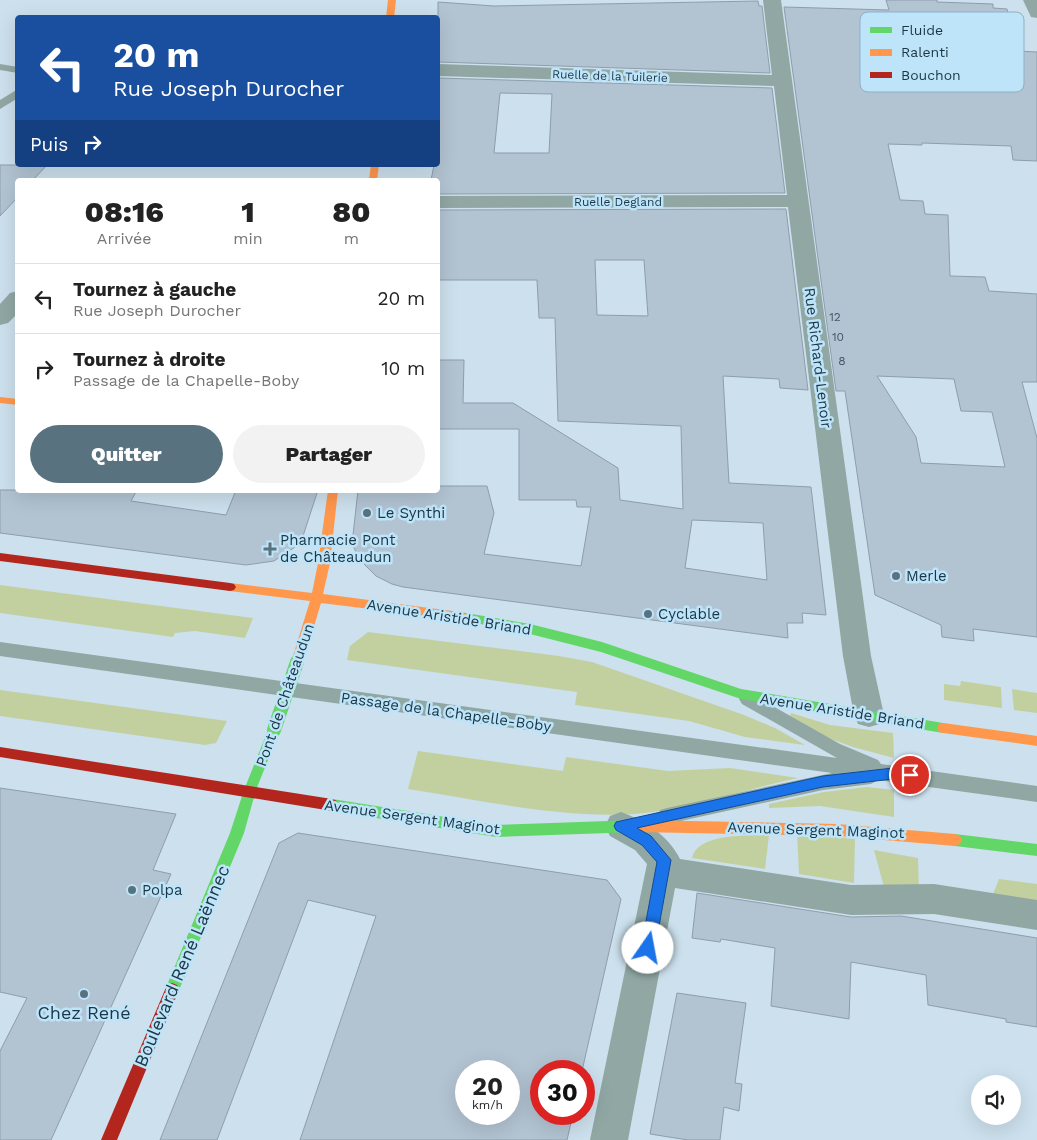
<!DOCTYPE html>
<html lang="fr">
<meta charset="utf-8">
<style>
body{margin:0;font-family:"Work Sans",sans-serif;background:#f2f2f2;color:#222;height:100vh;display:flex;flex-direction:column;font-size:19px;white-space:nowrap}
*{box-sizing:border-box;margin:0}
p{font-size:16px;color:#767676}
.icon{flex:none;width:28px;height:28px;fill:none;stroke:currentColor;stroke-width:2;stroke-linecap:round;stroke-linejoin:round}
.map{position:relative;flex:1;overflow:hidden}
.drawer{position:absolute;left:15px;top:178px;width:425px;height:315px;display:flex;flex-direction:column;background:#fff;border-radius:5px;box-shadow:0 5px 20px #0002}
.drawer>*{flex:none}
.banner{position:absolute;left:15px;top:15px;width:425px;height:152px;border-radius:5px;box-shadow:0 5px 20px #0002;background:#1a4fa0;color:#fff;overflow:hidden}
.controls{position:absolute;left:971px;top:1075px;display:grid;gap:10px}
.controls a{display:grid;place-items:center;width:50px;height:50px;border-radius:50%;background:#fff;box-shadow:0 5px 20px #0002;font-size:25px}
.speed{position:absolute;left:455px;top:1060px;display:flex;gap:10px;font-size:25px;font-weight:700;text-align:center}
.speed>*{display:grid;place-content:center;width:65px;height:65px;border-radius:50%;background:#fff;box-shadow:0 5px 20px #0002;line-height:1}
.speed small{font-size:12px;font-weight:400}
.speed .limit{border:8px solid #d22;background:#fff;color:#111}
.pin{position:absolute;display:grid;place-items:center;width:42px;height:42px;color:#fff;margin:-21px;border:2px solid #fff;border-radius:50%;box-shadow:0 1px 5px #0007}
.me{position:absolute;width:55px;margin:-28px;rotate:12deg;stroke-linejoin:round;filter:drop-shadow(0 0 4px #0008)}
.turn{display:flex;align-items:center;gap:18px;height:105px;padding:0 15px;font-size:22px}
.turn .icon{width:65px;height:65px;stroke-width:2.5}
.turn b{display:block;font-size:35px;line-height:42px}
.then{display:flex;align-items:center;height:48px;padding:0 15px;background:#0003;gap:10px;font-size:19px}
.eta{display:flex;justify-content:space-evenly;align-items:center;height:85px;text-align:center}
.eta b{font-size:30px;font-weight:800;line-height:35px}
.cta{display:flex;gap:10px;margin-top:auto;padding:10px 15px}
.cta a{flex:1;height:58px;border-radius:30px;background:#59727f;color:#fff;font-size:20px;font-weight:800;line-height:58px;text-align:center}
.cta a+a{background:#f2f2f2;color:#222}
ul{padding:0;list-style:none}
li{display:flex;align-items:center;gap:15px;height:70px;padding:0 15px;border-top:1px solid #e0e0e0}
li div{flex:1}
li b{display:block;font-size:19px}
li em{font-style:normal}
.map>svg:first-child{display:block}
</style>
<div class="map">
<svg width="1037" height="1140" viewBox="0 0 1037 1140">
<rect width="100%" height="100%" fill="#cce0ed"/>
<!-- green -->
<path fill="#c2d0a0" d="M0 585 253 618 245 638 195 631 175 633 173 637 0 613Z
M368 632 559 656 592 662 744 715 775 728 805 745 745 737 689 721 575 705 577 692 347 660 350 646Z
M961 681 1001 687 1002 708 944 700V684L960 686Z
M1012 689 1037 693V713L1014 710Z
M0 690 227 721 216 743 205 745 0 716Z
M791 713 830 725 893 733 894 758 853 747 820 735 790 716Z
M418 751 563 771 566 757 668 771 730 768 798 778C744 789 690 810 635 814 562 819 480 800 408 789Z
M867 787 894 790V817L820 806 769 808V804L824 792Z
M797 833 855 839 854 883 799 874Z
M769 835 765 869 692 858C698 832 748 836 769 835Z
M874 850 918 858 919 892 884 887Z
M999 879 1037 884V910L989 904Z"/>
<!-- building -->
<path fill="#b2c3d2" stroke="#8d9dac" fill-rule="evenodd" d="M886 0H937V2L993 4V8L1007 9 1018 51 1037 52V161L1013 160 1011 146 922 143V145L888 144 900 200 923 201 925 214 948 215 950 276 985 277 989 291 1037 294V382H1022L1037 438V637L973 629 974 641 942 637 941 625 875 595 845 391H836L784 7 889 10ZM877 376 954 379 961 411 992 412 1005 467 921 463 916 437Z
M758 1 759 6H762L770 73 438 62V2L494 6Z
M438 78 772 88 785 193 438 194V180H431L434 165H438ZM500 93 552 94 549 153H494Z
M0 165H47L33 180H18V197L0 216Z
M786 209 808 390 780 388 779 379 723 376 729 483 811 487 826 615 802 613 803 623H787L788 638 403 587 392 584 376 576 360 560 352 544 358 490H438V486H487L494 513 484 554 581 566 591 507H577L576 500H519V429H438V360H464L463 403H513L618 468 620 500 683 509 681 426 558 421 555 318H539L537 280H438V210ZM595 260H644L648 316 597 315ZM692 520 763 523 767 580 685 568Z
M0 490H137L131 501 226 515 236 490H318L303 536 295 547 274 561 246 565 0 533Z
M0 788 176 814 153 870 171 874 51 1140H0V1051L27 998 0 992Z
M298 833 607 880 621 899 582 1071H541V1114H573L567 1140H300L376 916 308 900 217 1140H160L279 843ZM466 1071H509V1114H466Z
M697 893 851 917 901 916 1037 938V1027L1006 1022V1019L928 1005 926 975 851 962 849 1019 771 1006 775 948 721 939 720 942 692 938Z
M677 993 746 1003 735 1083 742 1084 739 1111 724 1107 720 1140H688L650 1134Z"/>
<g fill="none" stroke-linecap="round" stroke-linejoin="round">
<!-- lane -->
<path fill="#90a7a3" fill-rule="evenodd" d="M0 64 18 67V73L0 70Z
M18 89V98L0 109V100Z
M0 642 837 758 742 704 739 699 742 694 748 692 840 744 878 760 881 764 1037 786V802L878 780 871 784 823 790 667 824 660 822 658 816 660 810 667 808 832 773 0 656Z"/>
<!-- street -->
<path fill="#90a7a3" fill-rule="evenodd" d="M763 0H781L871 656 884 715 880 724 869 727 858 724 854 715 843 656 788 207 438 208V196L787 195 774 86 438 76V64L772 75Z
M1023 0H1037V18L1031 17Z
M18 291V313L8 323 0 325V304L10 293Z
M621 812C645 821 668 835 680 859L851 885 934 884 1037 900V930L934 914 851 915 675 888 628 1140H590L647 864 635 850 610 836 605 826 610 816Z"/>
<!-- fast -->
<path fill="#63d668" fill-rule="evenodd" d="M460 612 530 624 602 642 741 689 943 723 947 724 949 728 947 732 943 733 741 699 601 652 530 634 456 619 454 616 456 613Z
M274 725 278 726 280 730 256 790 244 833 177 995 172 997 167 995 165 990 230 833 244 790 268 730 270 726Z
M332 799 496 825 638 820 643 822 645 826 643 830 638 832 496 837 332 811 327 809 326 805 327 801Z
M955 834 1037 844V856L955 846 950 844 948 840 950 836Z"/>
<!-- slow -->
<path fill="#ff974d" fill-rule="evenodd" d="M388 0H396L394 18H386Z
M371 165H379L377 180H369Z
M0 397 18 399V405L0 403Z
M328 490H338L330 563 323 594 460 612 464 613 466 616 464 619 460 620 321 603 305 656 303 659H295L293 656 310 601 230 591 226 590 224 587 226 584 230 583 312 593 318 563Z
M943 723 1037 736V746L943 733 939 732 937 728 939 724Z
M638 820 837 824 955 834 960 836 962 840 960 844 955 846 837 836 638 832 633 830 631 826 633 822Z"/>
<!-- jam -->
<path fill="#b3261e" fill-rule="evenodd" d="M0 553 230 583 234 584 236 587 234 590 230 591 0 561Z
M0 747 332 799 337 801 338 805 337 809 332 811 0 757Z
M172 983 177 985 179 990 117 1140H101L167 985Z"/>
<!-- fast-bridge-far1 -->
<path stroke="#63d668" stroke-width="11" d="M296 663 299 656"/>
<!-- fast-bridge -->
<path stroke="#63d668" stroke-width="14" d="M274 730 297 662"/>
</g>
<!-- route -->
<path fill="#1a73e8" stroke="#114b97" d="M893 768 915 772 917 775 915 779 910 781 893 779 823 787 637 828 651 836 671 860 655 948 653 952 648 954 643 952 641 948 657 862 642 845 616 830 614 826 616 822 823 776Z"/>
<!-- markers -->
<g fill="#59727f" stroke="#bee4fa" stroke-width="2">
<circle cx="367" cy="513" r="5"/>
<path d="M267.5 541.5h5v5h5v5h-5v5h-5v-5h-5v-5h5z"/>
<circle cx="896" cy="576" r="5"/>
<circle cx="648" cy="614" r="5"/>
<circle cx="132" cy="890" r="5"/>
<circle cx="84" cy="994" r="5"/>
</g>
<g text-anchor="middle" stroke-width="5" stroke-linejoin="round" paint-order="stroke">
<!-- far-street labels -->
<g font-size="12" fill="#1b3644" stroke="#bee4fa">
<text transform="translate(610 76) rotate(2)" y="4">Ruelle de la Tuilerie</text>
<text x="618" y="206">Ruelle Degland</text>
</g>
<!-- number labels -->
<g font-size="12" fill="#415968">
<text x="835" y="321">12</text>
<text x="838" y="341">10</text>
<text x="842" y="365">8</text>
</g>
<!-- street labels -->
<g font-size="15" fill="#1b3644" stroke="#bee4fa">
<text transform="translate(818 358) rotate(83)" y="5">Rue Richard-Lenoir</text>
<text transform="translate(449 617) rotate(9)" y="5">Avenue Aristide Briand</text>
<text transform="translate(285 695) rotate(-71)" y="5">Pont de Châteaudun</text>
<text transform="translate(842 711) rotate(9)" y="5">Avenue Aristide Briand</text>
<text transform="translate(446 712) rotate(8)" y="5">Passage de la Chapelle-Boby</text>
<text transform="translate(412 817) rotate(8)" y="5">Avenue Sergent Maginot</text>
<text transform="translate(816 830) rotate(2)" y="5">Avenue Sergent Maginot</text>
</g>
<!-- poi labels -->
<g font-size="15" fill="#1b3644" stroke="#bee4fa" text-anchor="start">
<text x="377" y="518">Le Synthi</text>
<text x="280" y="545">Pharmacie Pont<tspan x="280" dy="17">de Châteaudun</tspan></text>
<text x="906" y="581">Merle</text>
<text x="658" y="619">Cyclable</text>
<text x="142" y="895">Polpa</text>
</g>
<!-- near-street labels -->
<g font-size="18" fill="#1b3644" stroke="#bee4fa">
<text transform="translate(182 966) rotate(-67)" y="6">Boulevard René Laënnec</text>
</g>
<!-- near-poi labels -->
<g font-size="18" fill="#1b3644" stroke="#bee4fa">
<text x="84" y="1019">Chez René</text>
</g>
</g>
<!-- legend -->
<rect x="860" y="12" width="164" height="80" rx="8" fill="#bee4fa" stroke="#8db0c3" stroke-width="1"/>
<rect x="870" y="27" width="22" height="6" fill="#63d668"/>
<rect x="870" y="49" width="22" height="7" fill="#ff974d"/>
<rect x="870" y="72" width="22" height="6" fill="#b3261e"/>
<g font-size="14" fill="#1b3644">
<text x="901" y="35">Fluide</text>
<text x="901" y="57">Ralenti</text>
<text x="901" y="80">Bouchon</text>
</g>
</svg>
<div class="controls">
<a><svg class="icon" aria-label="sound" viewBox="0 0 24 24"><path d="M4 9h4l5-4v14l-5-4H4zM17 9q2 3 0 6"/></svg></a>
</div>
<div class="speed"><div>20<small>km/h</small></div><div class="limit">30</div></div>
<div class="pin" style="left:910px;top:775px;background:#d93025"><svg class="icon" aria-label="arrive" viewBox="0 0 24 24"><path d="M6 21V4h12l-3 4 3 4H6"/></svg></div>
<svg class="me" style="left:648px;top:948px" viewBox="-20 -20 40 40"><circle r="19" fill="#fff"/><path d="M0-13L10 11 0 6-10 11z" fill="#1a73e8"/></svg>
<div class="banner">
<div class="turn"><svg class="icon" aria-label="left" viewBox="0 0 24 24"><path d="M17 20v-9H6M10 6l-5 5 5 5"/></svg><div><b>20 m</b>Rue Joseph Durocher</div></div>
<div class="then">Puis<svg class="icon" aria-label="right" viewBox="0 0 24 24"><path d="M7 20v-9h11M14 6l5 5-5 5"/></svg></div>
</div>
<section class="drawer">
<div class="eta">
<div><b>08:16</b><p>Arrivée</p></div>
<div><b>1</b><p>min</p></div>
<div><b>80</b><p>m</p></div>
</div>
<ul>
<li><svg class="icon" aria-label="left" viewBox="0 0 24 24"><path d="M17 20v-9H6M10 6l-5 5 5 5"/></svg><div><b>Tournez à gauche</b><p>Rue Joseph Durocher</p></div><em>20 m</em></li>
<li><svg class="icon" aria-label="right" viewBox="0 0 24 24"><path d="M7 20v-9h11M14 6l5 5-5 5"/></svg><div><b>Tournez à droite</b><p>Passage de la Chapelle-Boby</p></div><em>10 m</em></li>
</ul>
<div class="cta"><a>Quitter</a><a>Partager</a></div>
</section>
</div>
